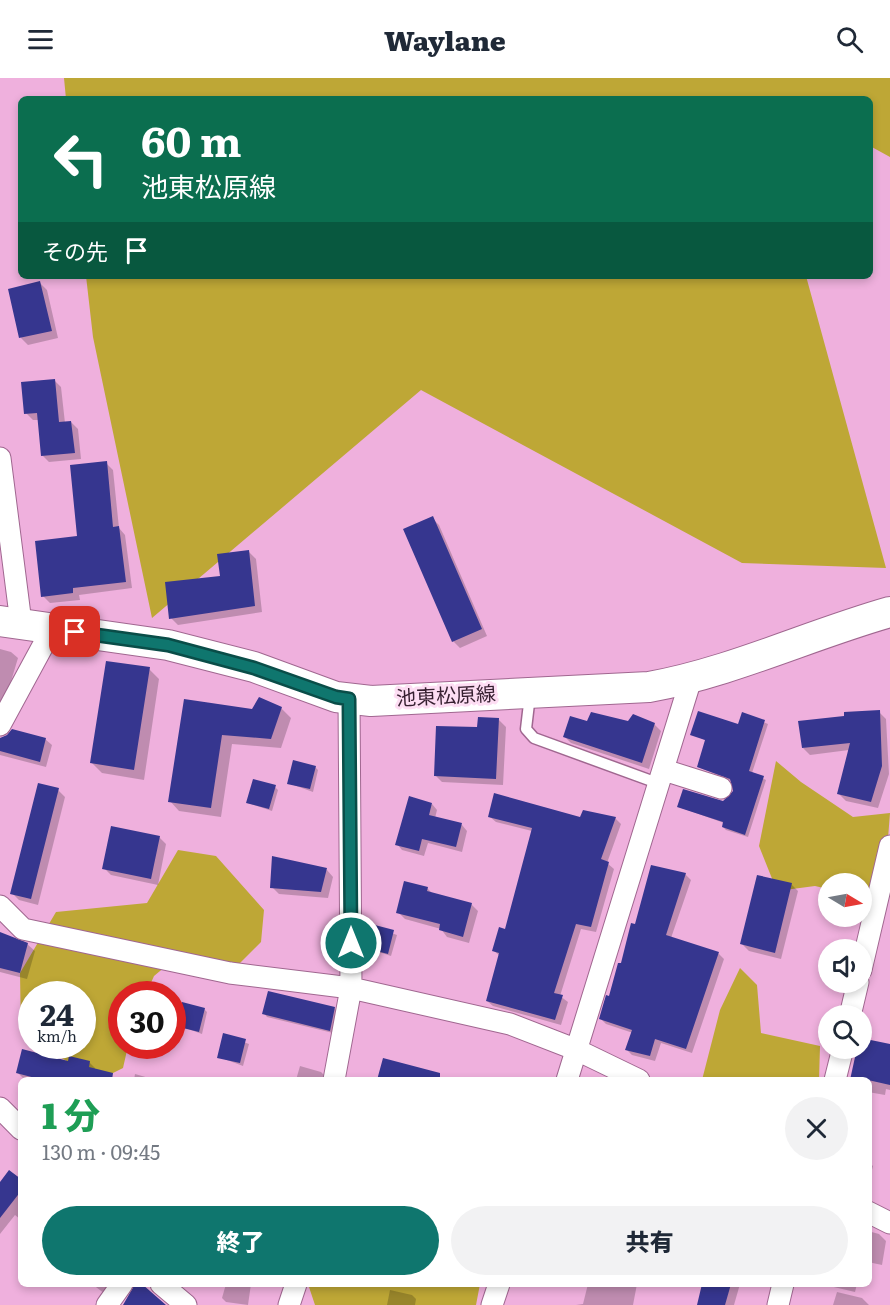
<!DOCTYPE html>
<html lang="ja">
<meta charset="utf-8">
<style>
body{margin:0;font-family:Literata,"Noto Sans JP",serif;background:#f2f2f3;color:#1f2937;height:100vh;display:flex;flex-direction:column;font-size:22px;white-space:nowrap}
*{box-sizing:border-box;margin:0}
p{font-size:20px;color:#747a83}
.icon{flex:none;width:33px;height:33px;fill:none;stroke:currentColor;stroke-width:2;stroke-linecap:round;stroke-linejoin:round}
.map{position:relative;flex:1;overflow:hidden}
.details{position:absolute;left:18px;top:999px;width:854px;height:210px;display:flex;flex-direction:column;background:#fff;border-radius:9px;box-shadow:0 3px 9px #0003}
.details>*{flex:none}
.guide{position:absolute;left:18px;top:18px;width:855px;height:183px;border-radius:9px;box-shadow:0 3px 9px #0003;background:#0b6e4f;color:#fff;overflow:hidden}
.needle{width:39px;rotate:100deg}
.fabs{position:absolute;left:818px;top:795px;display:grid;gap:12px}
.fabs a{display:grid;place-items:center;width:54px;height:54px;border-radius:50%;background:#fff;box-shadow:0 3px 9px #0003;font-size:30px}
.speed{position:absolute;left:18px;top:903px;display:flex;gap:12px;font-size:30px;font-weight:700;text-align:center}
.speed>*{display:grid;place-content:center;width:78px;height:78px;border-radius:50%;background:#fff;box-shadow:0 3px 9px #0003;line-height:1}
.speed small{font-size:15px;font-weight:400}
.speed .limit{border:9px solid #d22;background:#fff;color:#111}
.pin{position:absolute;display:grid;place-items:center;width:51px;height:51px;color:#fff;margin:-26px;border-radius:12px;box-shadow:0 3px 9px #0006}
.me{position:absolute;width:66px;margin:-33px;rotate:0deg;stroke-linejoin:round;filter:drop-shadow(0 0 4px #0008)}
.turn{display:flex;align-items:center;gap:21px;height:126px;padding:0 24px;font-size:27px}
.turn .icon{width:78px;height:78px;stroke-width:2.5}
.turn b{display:block;font-size:42px;line-height:51px}
.then{display:flex;align-items:center;height:57px;padding:0 24px;background:#0003;gap:12px;font-size:22px}
.round{display:grid;place-items:center;flex:none;width:63px;height:63px;border-radius:32px;background:#f2f2f3}
.summary{display:flex;align-items:center;justify-content:space-between;height:102px;padding:0 24px}
h1{font-size:36px;font-weight:800;line-height:45px;color:#1e9e55}
.button{display:flex;gap:12px;margin-top:auto;padding:12px 24px}
.button a{flex:1;height:69px;border-radius:36px;background:#0f766e;color:#fff;font-size:24px;font-weight:800;line-height:69px;text-align:center}
.button a+a{background:#f2f2f3;color:#1f2937}
header{display:flex;justify-content:space-between;align-items:center;height:78px;padding:0 24px;background:#fff;font-size:27px;font-weight:800}
.map>svg:first-child{display:block}
</style>
<header><svg class="icon" aria-label="menu" viewBox="0 0 24 24"><path d="M4 6h16M4 12h16M4 18h16"/></svg>Waylane<svg class="icon" aria-label="search" viewBox="0 0 24 24"><circle cx="10" cy="10" r="6"/><path d="M15 15l6 6"/></svg></header>
<div class="map">
<svg width="890" height="1227" viewBox="0 0 890 1227">
<rect width="100%" height="100%" fill="#efb0dd"/>
<!-- green -->
<path fill="#bea736" d="M64 0H890V79L870 68V21H66Z
M86 198H806L886 490 742 485 421 312 152 540 93 259Z
M776 683 801 704 853 739 890 735 886 786 863 819 861 806H828V811L815 808 777 813 759 768Z
M178 772 216 778 264 832 261 864 230 895 172 883 154 898 146 916H122V968H128L123 990 99 1002 41 968H82V916H32L31 962 21 956 20 895 56 834 147 825Z
M740 890 757 907 761 955 820 968 819 1002H702L720 932Z
M308 1206H480L476 1227H315Z"/>
<!-- shadow -->
<path fill="#0003" d="M40 205 47 212 58 260 28 267 21 260Z
M54 302 61 309 65 345 71 344 78 351 81 381 49 384 42 377 39 342H33L26 335Z
M106 385 113 392 119 450 125 457 132 510 79 517 80 522 50 525 43 518 79 459Z
M432 440 439 447 487 558 460 570 453 563Z
M249 474 256 481 262 534 178 547 171 540Z
M0 571 11 574 18 580 0 640Z
M149 591 159 601 144 702 102 695 92 685Z
M185 623 253 633 281 630 291 640 281 670 232 666 221 739 179 733 170 723Z
M879 634 886 641 889 696 878 730 846 723 839 716 849 672 810 677 803 670Z
M743 636 768 646 752 695 766 702 748 759 726 752 723 749 724 745 679 729 724 724 735 714 732 703 698 689 707 663 692 656 739 648Z
M499 642 506 649 503 707 442 704 435 697 478 651Z
M588 645 654 646 661 653 649 691 571 665 564 658Z
M0 661H45L52 667 46 689 0 677Z
M315 689 318 692 313 714 288 705Z
M275 709 278 712 272 733 248 725Z
M58 712 65 719 38 827 19 822 12 815Z
M432 726 437 732 435 740 462 747 467 753 462 774 428 765 424 778 402 772 397 766Z
M490 739 615 740 621 746 607 785 614 791 596 854 581 851 560 918 568 924 561 947 493 928 487 923 500 878 494 873 506 852 532 753 496 744Z
M159 759 166 766 158 807 111 797 104 790Z
M327 792 333 799 328 820 279 816 272 809Z
M685 796 691 802 671 860 719 876 724 881 692 975 661 965 655 983 632 977 627 972 633 955 606 946 601 941 636 848Z
M791 806 798 813 781 881 749 873 742 866Z
M427 810 433 816 471 826 478 833 469 865 447 859 441 851 405 841 398 834Z
M372 848 397 857 391 878 367 870Z
M0 855 27 866 35 873 27 901 0 894Z
M334 930 337 933 333 955 267 939 264 935Z
M204 931 207 934 202 956 177 947Z
M224 957 249 966 243 988 219 979Z
M861 961 890 967V1012L886 1011 885 1017 868 1014V1002H852Z
M89 984 95 990 92 1002H31L23 1000 18 995 69 985Z
M300 988 321 994 324 997 323 1002H296Z
M135 996 156 1002H134Z
M868 1084 873 1088 868 1107Z
M0 1107 21 1112V1142L15 1137 0 1156Z
M868 1153 879 1156 886 1163 882 1187 868 1184Z
M92 1206H119L109 1219Z
M226 1206H251L248 1227 226 1224 222 1220Z
M588 1206H637L633 1227H576L583 1226Z
M704 1206H740L734 1227H720Z
M821 1206H857L855 1214Z
M390 1212 412 1217 416 1221 415 1227H387Z
M837 1214 862 1220 869 1227H833Z"/>
<!-- building -->
<path fill="#36368f" d="M40 203 52 253 19 260 8 211Z
M55 301 59 344 71 343 75 375 41 378 37 335 24 336 21 304Z
M107 383 113 449 119 448 126 504 73 510V515L41 519 35 463 77 458 70 387Z
M433 438 482 551 452 564 403 451Z
M249 472 255 528 169 541 165 504 220 498 217 476Z
M106 583 150 589 134 692 90 685Z
M259 619 282 629 271 661 222 657 211 730 168 724 184 621 252 631Z
M880 632 882 688 871 724 837 716 850 665 802 670 798 643 844 638V634Z
M698 633 738 646 742 634 765 642 749 693 764 698 745 757 722 749 723 744 677 729 683 711 723 723 733 713 730 701 697 689 705 662 690 657Z
M591 634 628 643 633 636 655 645 642 685 563 659 570 638 587 643Z
M478 639 499 640 496 701 434 698 436 648 477 649Z
M12 651 46 660 40 684 0 673V660L7 657Z
M293 682 316 688 310 711 287 706Z
M253 701 276 707 269 731 246 725Z
M38 705 59 710 31 821 10 816Z
M494 715 580 739 583 732 616 739 601 781 609 784 591 849 576 846 554 915 563 917 555 942 486 923 499 875 492 873 499 849 505 851 532 750 488 739Z
M409 718 432 725 429 737 462 745 456 769 422 761 419 773 395 767Z
M111 748 160 758 151 801 102 791Z
M272 778 327 790 321 814 270 810Z
M651 787 686 795 666 857 719 874 686 971 655 961 650 978 625 972 632 952 599 941 606 917 609 918 618 885H621L631 845 635 846Z
M757 797 792 805 775 875 740 866Z
M404 803 428 809 427 813 472 825 463 859 439 852 440 846 396 835Z
M371 846 394 852 388 876 365 870Z
M0 854 28 865 20 895 0 890Z
M268 913 335 929 330 953 262 936Z
M182 924 205 930 199 954 175 948Z
M223 955 246 961 240 985 217 980Z
M861 960 890 966V1007L868 1002H850L857 970H861Z
M22 971 68 983 69 978 90 983 89 989 113 995 112 1002H43L16 995Z
M383 980 440 995V1002H377Z
M9 1092 21 1101V1113L0 1140V1104Z
M135 1206H142L166 1227H123Z
M702 1206H731L725 1227H697Z"/>
<g fill="none" stroke-linecap="round" stroke-linejoin="round">
<!-- lane casing -->
<g stroke="#a06790" stroke-width="13">
<path id="lane" d="M530 617 526 651 534 660 660 706"/>
</g>
<!-- street casing -->
<g stroke="#a06790" stroke-width="23">
<path id="street" d="M0 380 21 545
M0 647 52 551
M664 692 721 710
M0 828 23 851 230 895 351 910 510 946 577 972 639 1002
M861 892 890 768
M850 938 858 904
M334 1002 351 910 349 621
M567 1002 691 601
M835 1002 843 970
M0 1030 21 1051
M868 1134 890 1145
M161 1206 186 1227
M107 1227 122 1206
M289 1227 296 1206
M492 1227 499 1206
M778 1227 783 1206"/>
</g>
<!-- secondary casing -->
<g stroke="#a06790" stroke-width="32">
<path id="secondary" d="M0 543 168 567 254 589 336 619 371 623 649 609C732 594 809 557 890 534"/>
</g>
<!-- lane -->
<use href="#lane" stroke="#fff" stroke-width="10"/>
<!-- street -->
<use href="#street" stroke="#fff" stroke-width="21"/>
<!-- secondary -->
<use href="#secondary" stroke="#fff" stroke-width="30"/>
</g>
<g fill="none" stroke-linecap="round" stroke-linejoin="round">
<!-- route casing -->
<g stroke="#0a4d48" stroke-width="15">
<path id="route" d="M75 554 168 567 254 590 336 619 349 621 351 865"/>
</g>
<!-- route -->
<use href="#route" stroke="#0f766e" stroke-width="10"/>
</g>
<g text-anchor="middle" stroke-width="6" stroke-linejoin="round" paint-order="stroke">
<!-- street labels -->
<g font-size="20" fill="#361f30" stroke="#fdddf3">
<text transform="translate(446 618) rotate(-3)" y="7">池東松原線</text>
</g>
</g>
</svg>
<div class="fabs">
<a><svg class="needle" viewBox="-14 -14 28 28"><path d="M0-13l5 13h-10z" fill="#e53935"/><path d="M0 13l5-13h-10z" fill="#747a83"/></svg></a>
<a><svg class="icon" aria-label="sound" viewBox="0 0 24 24"><path d="M4 9h4l5-4v14l-5-4H4zM17 9q2 3 0 6"/></svg></a>
<a><svg class="icon" aria-label="search" viewBox="0 0 24 24"><circle cx="10" cy="10" r="6"/><path d="M15 15l6 6"/></svg></a>
</div>
<div class="speed"><div>24<small>km/h</small></div><div class="limit">30</div></div>
<div class="pin" style="left:75px;top:554px;background:#d93025"><svg class="icon" aria-label="arrive" viewBox="0 0 24 24"><path d="M6 21V4h12l-3 4 3 4H6"/></svg></div>
<svg class="me" style="left:351px;top:865px" viewBox="-20 -20 40 40"><circle r="17" fill="#0f766e" stroke="#fff" stroke-width="3"/><path d="M0-11L8 9 0 5-8 9z" fill="#fff"/></svg>
<div class="guide">
<div class="turn"><svg class="icon" aria-label="left" viewBox="0 0 24 24"><path d="M17 20v-9H6M10 6l-5 5 5 5"/></svg><div><b>60 m</b>池東松原線</div></div>
<div class="then">その先<svg class="icon" aria-label="arrive" viewBox="0 0 24 24"><path d="M6 21V4h12l-3 4 3 4H6"/></svg></div>
</div>
<section class="details">
<div class="summary"><div><h1>1 分</h1><p>130 m · 09:45</p></div><a class="round"><svg class="icon" aria-label="close" viewBox="0 0 24 24"><path d="M6 6l12 12M18 6L6 18"/></svg></a></div>
<div class="button"><a>終了</a><a>共有</a></div>
</section>
</div>
